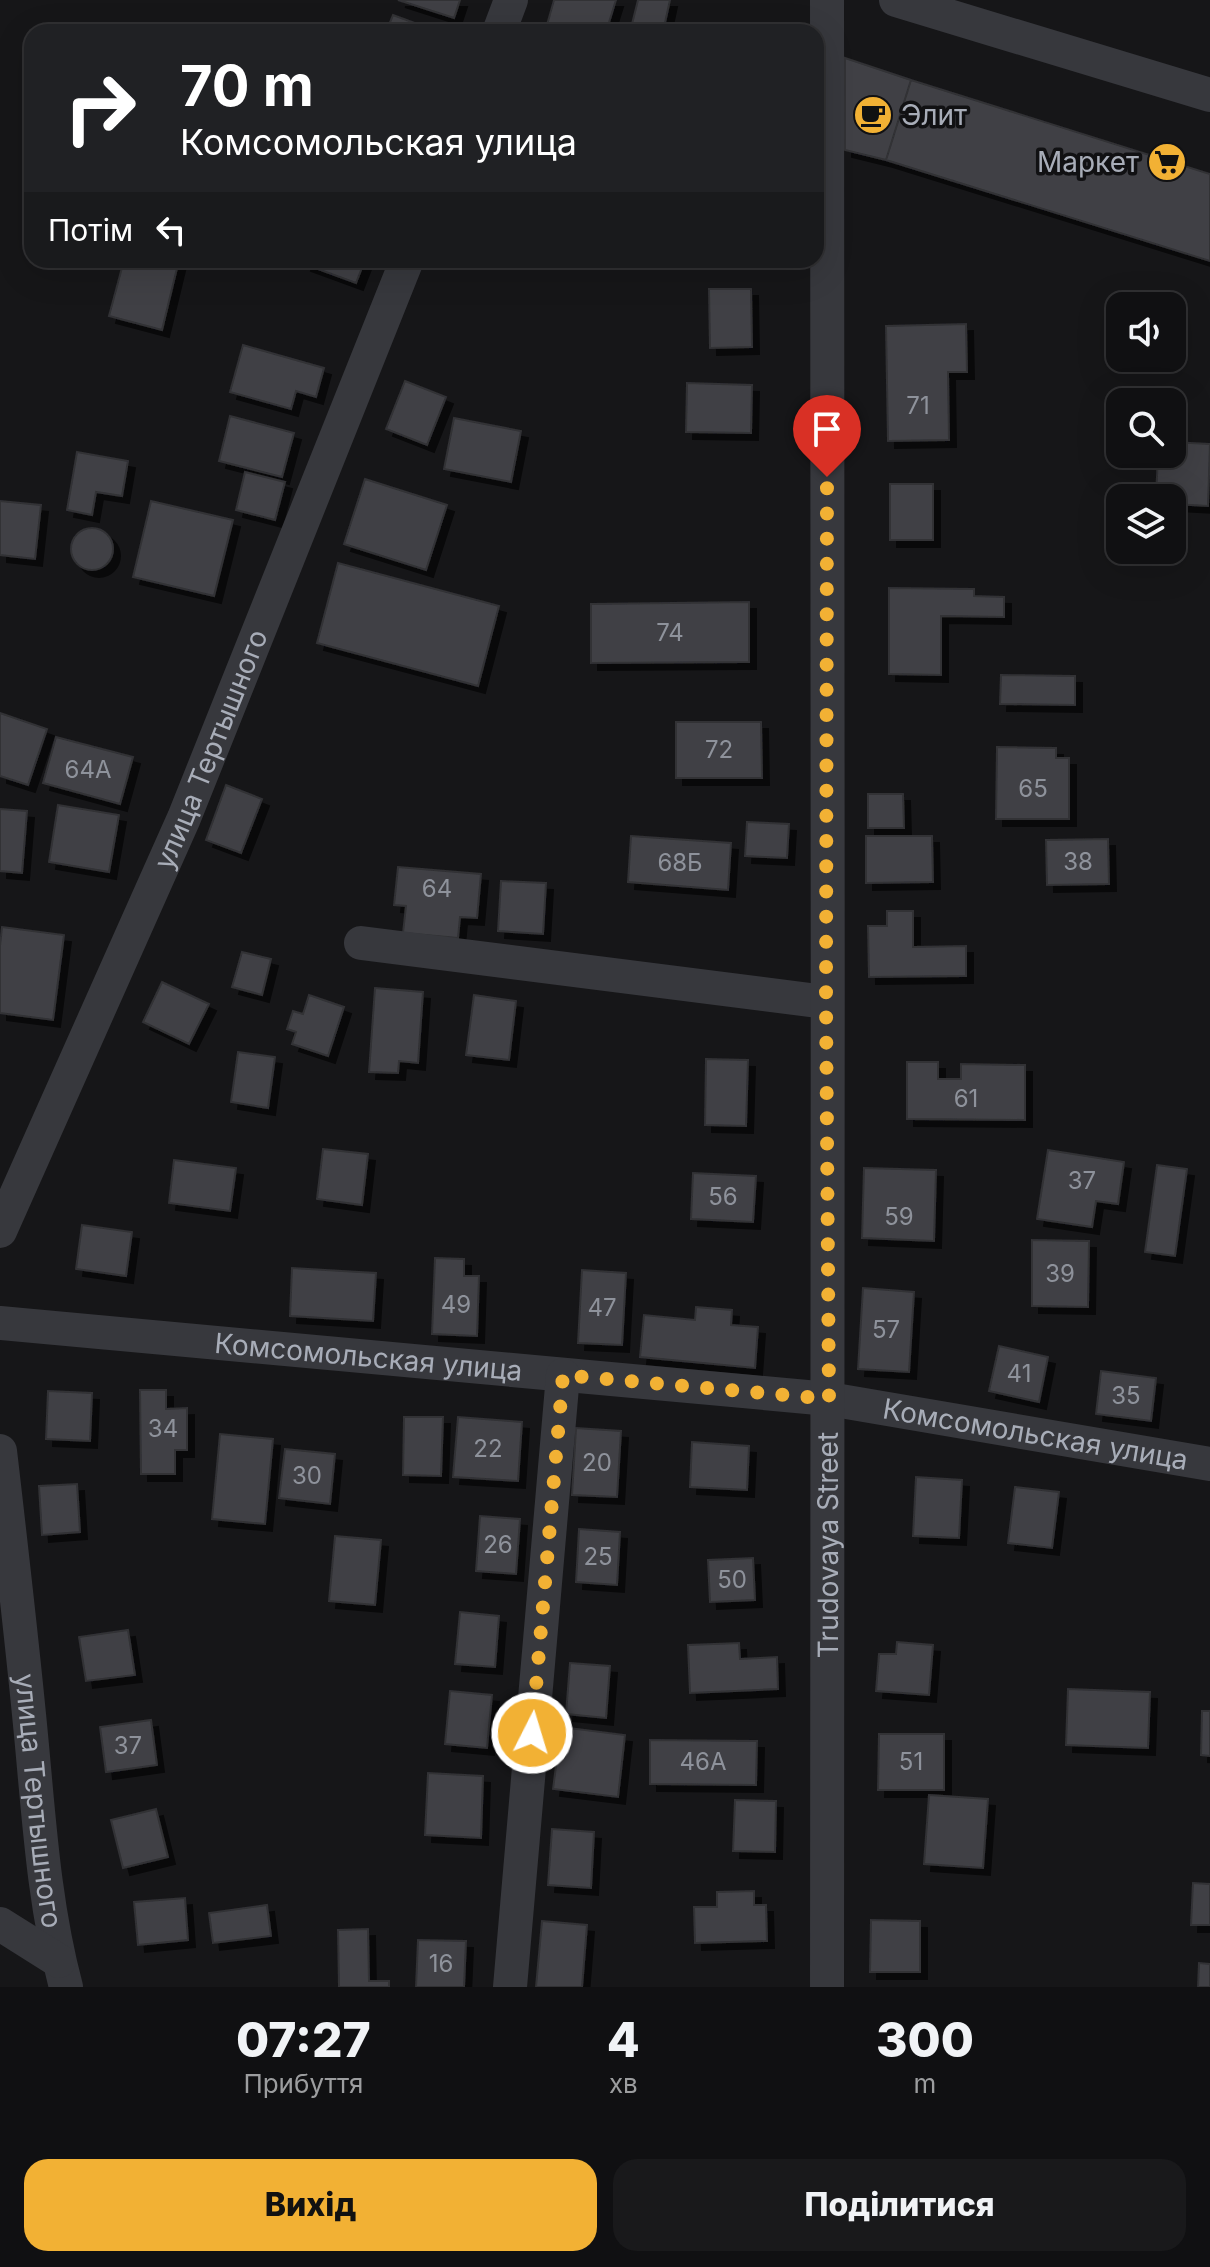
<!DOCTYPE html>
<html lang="uk">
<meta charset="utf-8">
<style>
body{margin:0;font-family:Inter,sans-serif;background:#19191b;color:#f1f3f6;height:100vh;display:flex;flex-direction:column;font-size:30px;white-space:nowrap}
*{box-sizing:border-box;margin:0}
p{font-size:26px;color:#9c9d9f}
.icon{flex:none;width:44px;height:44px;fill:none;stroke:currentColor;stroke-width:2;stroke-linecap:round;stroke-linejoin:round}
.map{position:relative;height:1987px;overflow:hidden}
.side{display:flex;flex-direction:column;background:#101012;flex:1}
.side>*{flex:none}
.banner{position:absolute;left:24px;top:24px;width:800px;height:244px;border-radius:24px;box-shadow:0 8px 32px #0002,0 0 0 2px #303032;background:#202124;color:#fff;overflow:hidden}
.buttons{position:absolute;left:1106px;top:292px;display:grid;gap:16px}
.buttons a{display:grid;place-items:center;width:80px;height:80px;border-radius:16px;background:#101012;box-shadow:0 8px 32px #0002,0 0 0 2px #303032;font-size:40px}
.pin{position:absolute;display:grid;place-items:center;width:68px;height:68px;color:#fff;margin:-82px -34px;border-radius:50% 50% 50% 0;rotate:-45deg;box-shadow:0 0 8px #0007}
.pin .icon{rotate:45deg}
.me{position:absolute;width:88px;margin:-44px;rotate:5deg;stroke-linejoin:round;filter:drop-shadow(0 0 6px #0008)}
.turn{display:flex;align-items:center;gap:28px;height:168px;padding:0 24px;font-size:36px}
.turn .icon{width:104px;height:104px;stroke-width:2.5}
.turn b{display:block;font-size:56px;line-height:68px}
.then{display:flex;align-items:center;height:76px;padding:0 24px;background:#0003;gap:16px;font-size:30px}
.eta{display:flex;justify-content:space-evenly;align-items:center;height:136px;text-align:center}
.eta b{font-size:48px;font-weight:800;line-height:56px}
.primary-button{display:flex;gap:16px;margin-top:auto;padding:16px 24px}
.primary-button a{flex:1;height:92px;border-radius:24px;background:#f2b134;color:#111;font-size:32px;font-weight:800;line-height:92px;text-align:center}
.primary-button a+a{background:#19191b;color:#f1f3f6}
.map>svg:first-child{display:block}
</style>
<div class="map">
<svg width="1210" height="1987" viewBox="0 0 1210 1987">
<defs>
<filter id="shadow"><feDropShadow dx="7" dy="7" stdDeviation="0" flood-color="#0009"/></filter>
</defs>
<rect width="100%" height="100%" fill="#161618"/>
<!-- building -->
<path fill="#404145" stroke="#303034" stroke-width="2" filter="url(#shadow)" d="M398 0H460L454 18Z
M554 0H616L607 29 612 30V32H545Z
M638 0H670L663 32H630Z
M393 15 439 32H386Z
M845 58 911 80 886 160 845 150Z
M911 80 1210 174V261L886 160Z
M124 260H179L162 330 109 316Z
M306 260H365L356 283 304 264Z
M709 289H751L752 347 710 348Z
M966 324 967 372H948L949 440 888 441 886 326Z
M243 345 324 368 316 397 296 391 291 409 230 392Z
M405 381 446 397 427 445 386 429Z
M687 383 752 385 751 433 686 432Z
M230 416 294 433 282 477 219 461Z
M454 418 521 431 511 482 444 469Z
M1172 442 1210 444 1208 506 1172 504V498H1156L1158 454H1172Z
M77 452 128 461 122 496 96 492 92 515 67 510Z
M245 472 285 482 275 520 236 510Z
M365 479 447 505 426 570 344 544Z
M890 484H933V540H890Z
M0 501 41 505 35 559 0 555Z
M151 501 233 520 214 596 133 577Z
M71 549a21 21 0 1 1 42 0a21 21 0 1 1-42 0Z
M338 563 499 606 478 686 317 643Z
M889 588 974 589V596L1004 597V617L941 616V675L889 674Z
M749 602V662L591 663V604Z
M1001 675 1075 676V705L1000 704Z
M0 713 47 729 28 785 0 776Z
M676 722H761L762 778H676Z
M56 737 133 757 120 804 43 783Z
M997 747 1056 748V758H1069V819H996Z
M226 785 262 799 241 853 206 840Z
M868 794H903L904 828H868Z
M58 805 119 815 109 872 49 862Z
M0 809 27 811 22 873 0 871Z
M747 822 789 824 787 858 745 856Z
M631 836 731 843 728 890 628 882Z
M866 836H932L933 882 866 883Z
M1108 839 1109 884 1047 885 1046 840Z
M398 867 481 874 477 918 460 917 458 938 403 933 406 906 394 905Z
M501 881 546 883 543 934 498 931Z
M887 911H913V947L966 946V976L869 977 868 926H887Z
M2 927 64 935 53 1020 0 1013V946Z
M242 952 271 959 262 995 232 987Z
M162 982 209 1004 189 1044 143 1022Z
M375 988 423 992 418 1063 399 1061 398 1073 369 1072Z
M309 995 344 1007 328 1056 292 1044 296 1032 287 1029 293 1011 303 1014Z
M474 995 516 1001 509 1060 466 1055Z
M238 1052 275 1057 268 1108 231 1102Z
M706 1059 748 1060 746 1126 705 1125Z
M907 1062H938V1079H961V1064L1025 1065V1120L907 1119Z
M323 1149 368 1154 362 1205 317 1199Z
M1048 1150 1124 1162 1118 1204 1096 1201 1092 1227 1037 1219Z
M174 1160 236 1168 230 1211 169 1203Z
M1157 1165 1187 1169 1175 1256 1145 1252Z
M864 1168 936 1170 934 1241 862 1238Z
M693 1173 756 1176 753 1222 691 1219Z
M82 1225 132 1232 126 1276 76 1269Z
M1032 1240 1089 1241 1088 1307 1032 1306Z
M435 1258 464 1259V1276H479L477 1336 432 1334Z
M292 1268 376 1273 373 1321 290 1316Z
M582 1270 626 1273 622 1345 578 1343Z
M863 1288 914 1292 909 1372 858 1369Z
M696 1307 732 1310 731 1325 758 1327 755 1368 640 1357 644 1315 695 1320Z
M999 1346 1048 1357 1039 1402 989 1391Z
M1101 1371 1156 1378 1151 1421 1096 1414Z
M140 1390H166V1409L187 1408V1450H175V1474H141Z
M48 1391 92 1393 90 1441 46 1439Z
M404 1417H443L441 1476 403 1475Z
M458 1417 522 1422 518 1481 453 1477Z
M576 1428 621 1431 617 1497 572 1495Z
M220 1434 273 1439 265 1524 212 1519Z
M692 1442 749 1446 747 1490 690 1487Z
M285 1449 335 1454 330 1504 279 1498Z
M916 1477 962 1480 959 1538 913 1536Z
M77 1484 80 1532 42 1535 39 1486Z
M1015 1487 1059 1492 1052 1548 1008 1543Z
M480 1516 520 1519 516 1574 476 1571Z
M579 1529 620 1532 617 1585 576 1582Z
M335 1536 381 1540 375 1605 329 1601Z
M753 1558 755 1600 710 1602 708 1560Z
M460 1612 499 1616 495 1667 455 1664Z
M128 1630 135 1675 86 1681 79 1637Z
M897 1642 933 1645 929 1695 876 1691 879 1654H896Z
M739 1643 740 1659 777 1657 778 1689 690 1693 688 1645Z
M570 1663 610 1666 606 1718 566 1714Z
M1068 1689 1150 1692 1148 1748 1066 1745Z
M450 1691 492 1695 487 1748 445 1744Z
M1202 1711H1210V1756L1201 1755Z
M151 1720 157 1765 106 1772 100 1727Z
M561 1727 625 1735 618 1797 553 1789Z
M879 1734H944V1790H878Z
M650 1740 757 1741 756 1785 650 1784Z
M428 1773 483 1776 481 1838 425 1835Z
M929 1795 988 1799 983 1868 924 1864Z
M735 1800 776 1801 775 1852 733 1851Z
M156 1809 168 1857 123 1868 111 1820Z
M552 1829 594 1832 591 1888 548 1885Z
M1193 1883 1210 1884V1925H1191Z
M754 1891V1905H766L767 1941 695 1943 694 1907H717V1892Z
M185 1898 188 1940 138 1945 134 1902Z
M267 1905 271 1936 213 1943 209 1913Z
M871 1920 920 1921V1972H870Z
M542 1921 587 1925 582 1987H536Z
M368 1929 369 1981H389V1987H339L338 1930Z
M418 1940 466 1941 464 1987H416Z
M1199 1963 1210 1964V1987H1198Z"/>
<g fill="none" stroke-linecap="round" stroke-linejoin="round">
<!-- street -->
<g stroke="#37383d" stroke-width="34">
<path d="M896 0 1210 95"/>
<path d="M499 32 511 0"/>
<path d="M361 943 826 1002"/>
<path id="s1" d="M0 1231 184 818 407 260"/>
<path id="s2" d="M0 1323 829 1399 1210 1464"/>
<path id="s3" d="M0 1451C11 1546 22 1640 31 1735 39 1819 44 1905 66 1987"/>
<path d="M0 1924 59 1961"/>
<path d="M510 1987 563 1375"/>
<path id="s4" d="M827 1987C830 1325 826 662 827 0"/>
</g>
</g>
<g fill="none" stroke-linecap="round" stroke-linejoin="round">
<!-- route -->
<path stroke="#f2b134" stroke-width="14" stroke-dasharray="0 25.2" d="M532 1733 563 1375 829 1399 826 1002 827 477"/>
</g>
<!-- icons -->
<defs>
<g id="cafe-disc" transform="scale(2)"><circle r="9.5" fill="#f2b134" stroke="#111113"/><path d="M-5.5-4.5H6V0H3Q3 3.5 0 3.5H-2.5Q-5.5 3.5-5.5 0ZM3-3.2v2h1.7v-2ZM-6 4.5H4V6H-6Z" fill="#111"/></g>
<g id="supermarket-disc" transform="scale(2)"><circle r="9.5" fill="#f2b134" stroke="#111113"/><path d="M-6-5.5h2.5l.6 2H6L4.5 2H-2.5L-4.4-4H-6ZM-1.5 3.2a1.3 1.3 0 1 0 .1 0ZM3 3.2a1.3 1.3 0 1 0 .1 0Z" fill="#111"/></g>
</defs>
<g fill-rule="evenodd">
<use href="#cafe-disc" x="873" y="115"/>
<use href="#supermarket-disc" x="1167" y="162"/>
</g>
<g text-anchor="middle" stroke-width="7" stroke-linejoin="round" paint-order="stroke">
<!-- number labels -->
<g font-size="24" fill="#8e929b">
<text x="918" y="414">71</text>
<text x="670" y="641">74</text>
<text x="719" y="758">72</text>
<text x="88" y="778">64А</text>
<text x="1033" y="797">65</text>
<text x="1078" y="870">38</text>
<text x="680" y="871">68Б</text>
<text x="437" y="897">64</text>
<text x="966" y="1107">61</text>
<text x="1082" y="1189">37</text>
<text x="723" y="1205">56</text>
<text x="899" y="1225">59</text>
<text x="1060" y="1282">39</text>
<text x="456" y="1313">49</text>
<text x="602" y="1316">47</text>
<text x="886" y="1338">57</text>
<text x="1019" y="1382">41</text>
<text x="1126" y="1404">35</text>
<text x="163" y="1437">34</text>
<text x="488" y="1457">22</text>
<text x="597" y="1471">20</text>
<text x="307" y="1484">30</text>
<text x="498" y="1553">26</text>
<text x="598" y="1565">25</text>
<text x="732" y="1588">50</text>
<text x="128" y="1754">37</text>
<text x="703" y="1770">46А</text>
<text x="911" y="1770">51</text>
<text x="441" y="1972">16</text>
</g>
<!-- poi labels -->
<g font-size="28" fill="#a8adb8" stroke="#111113" text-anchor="start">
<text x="901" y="125">Элит</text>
<text x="1139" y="172" text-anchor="end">Маркет</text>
</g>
<!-- street labels -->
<g font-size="28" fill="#a8adb8" stroke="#111113">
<text dy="10" stroke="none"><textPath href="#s1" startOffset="526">улица Тертышного</textPath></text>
<text dy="10" stroke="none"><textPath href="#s2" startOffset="370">Комсомольская улица</textPath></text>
<text dy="10" stroke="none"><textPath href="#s2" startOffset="1042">Комсомольская улица</textPath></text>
<text dy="10" stroke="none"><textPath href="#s4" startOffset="442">Trudovaya Street</textPath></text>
<text dy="10" stroke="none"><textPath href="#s3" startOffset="352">улица Тертышного</textPath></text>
</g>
</g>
</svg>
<div class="buttons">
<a><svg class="icon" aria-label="sound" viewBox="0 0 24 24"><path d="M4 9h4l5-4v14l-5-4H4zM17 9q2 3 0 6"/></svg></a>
<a><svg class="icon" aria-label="search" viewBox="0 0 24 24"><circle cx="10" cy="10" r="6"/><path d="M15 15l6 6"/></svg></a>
<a><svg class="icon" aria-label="layers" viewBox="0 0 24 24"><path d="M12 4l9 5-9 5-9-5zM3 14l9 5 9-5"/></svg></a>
</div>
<div class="pin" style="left:827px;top:477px;background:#d93025"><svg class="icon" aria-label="arrive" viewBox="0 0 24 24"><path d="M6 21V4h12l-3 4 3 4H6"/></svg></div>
<svg class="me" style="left:532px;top:1733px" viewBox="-20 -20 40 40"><circle r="17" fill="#f2b134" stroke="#fff" stroke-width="3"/><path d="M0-11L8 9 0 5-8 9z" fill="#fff"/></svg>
<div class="banner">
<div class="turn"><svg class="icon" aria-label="right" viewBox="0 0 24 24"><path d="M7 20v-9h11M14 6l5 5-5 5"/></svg><div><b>70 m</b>Комсомольская улица</div></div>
<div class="then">Потім<svg class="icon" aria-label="left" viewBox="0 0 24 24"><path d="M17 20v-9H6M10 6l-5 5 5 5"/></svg></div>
</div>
</div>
<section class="side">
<div class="eta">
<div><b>07:27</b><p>Прибуття</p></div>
<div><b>4</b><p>хв</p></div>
<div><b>300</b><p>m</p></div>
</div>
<div class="primary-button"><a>Вихід</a><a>Поділитися</a></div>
</section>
